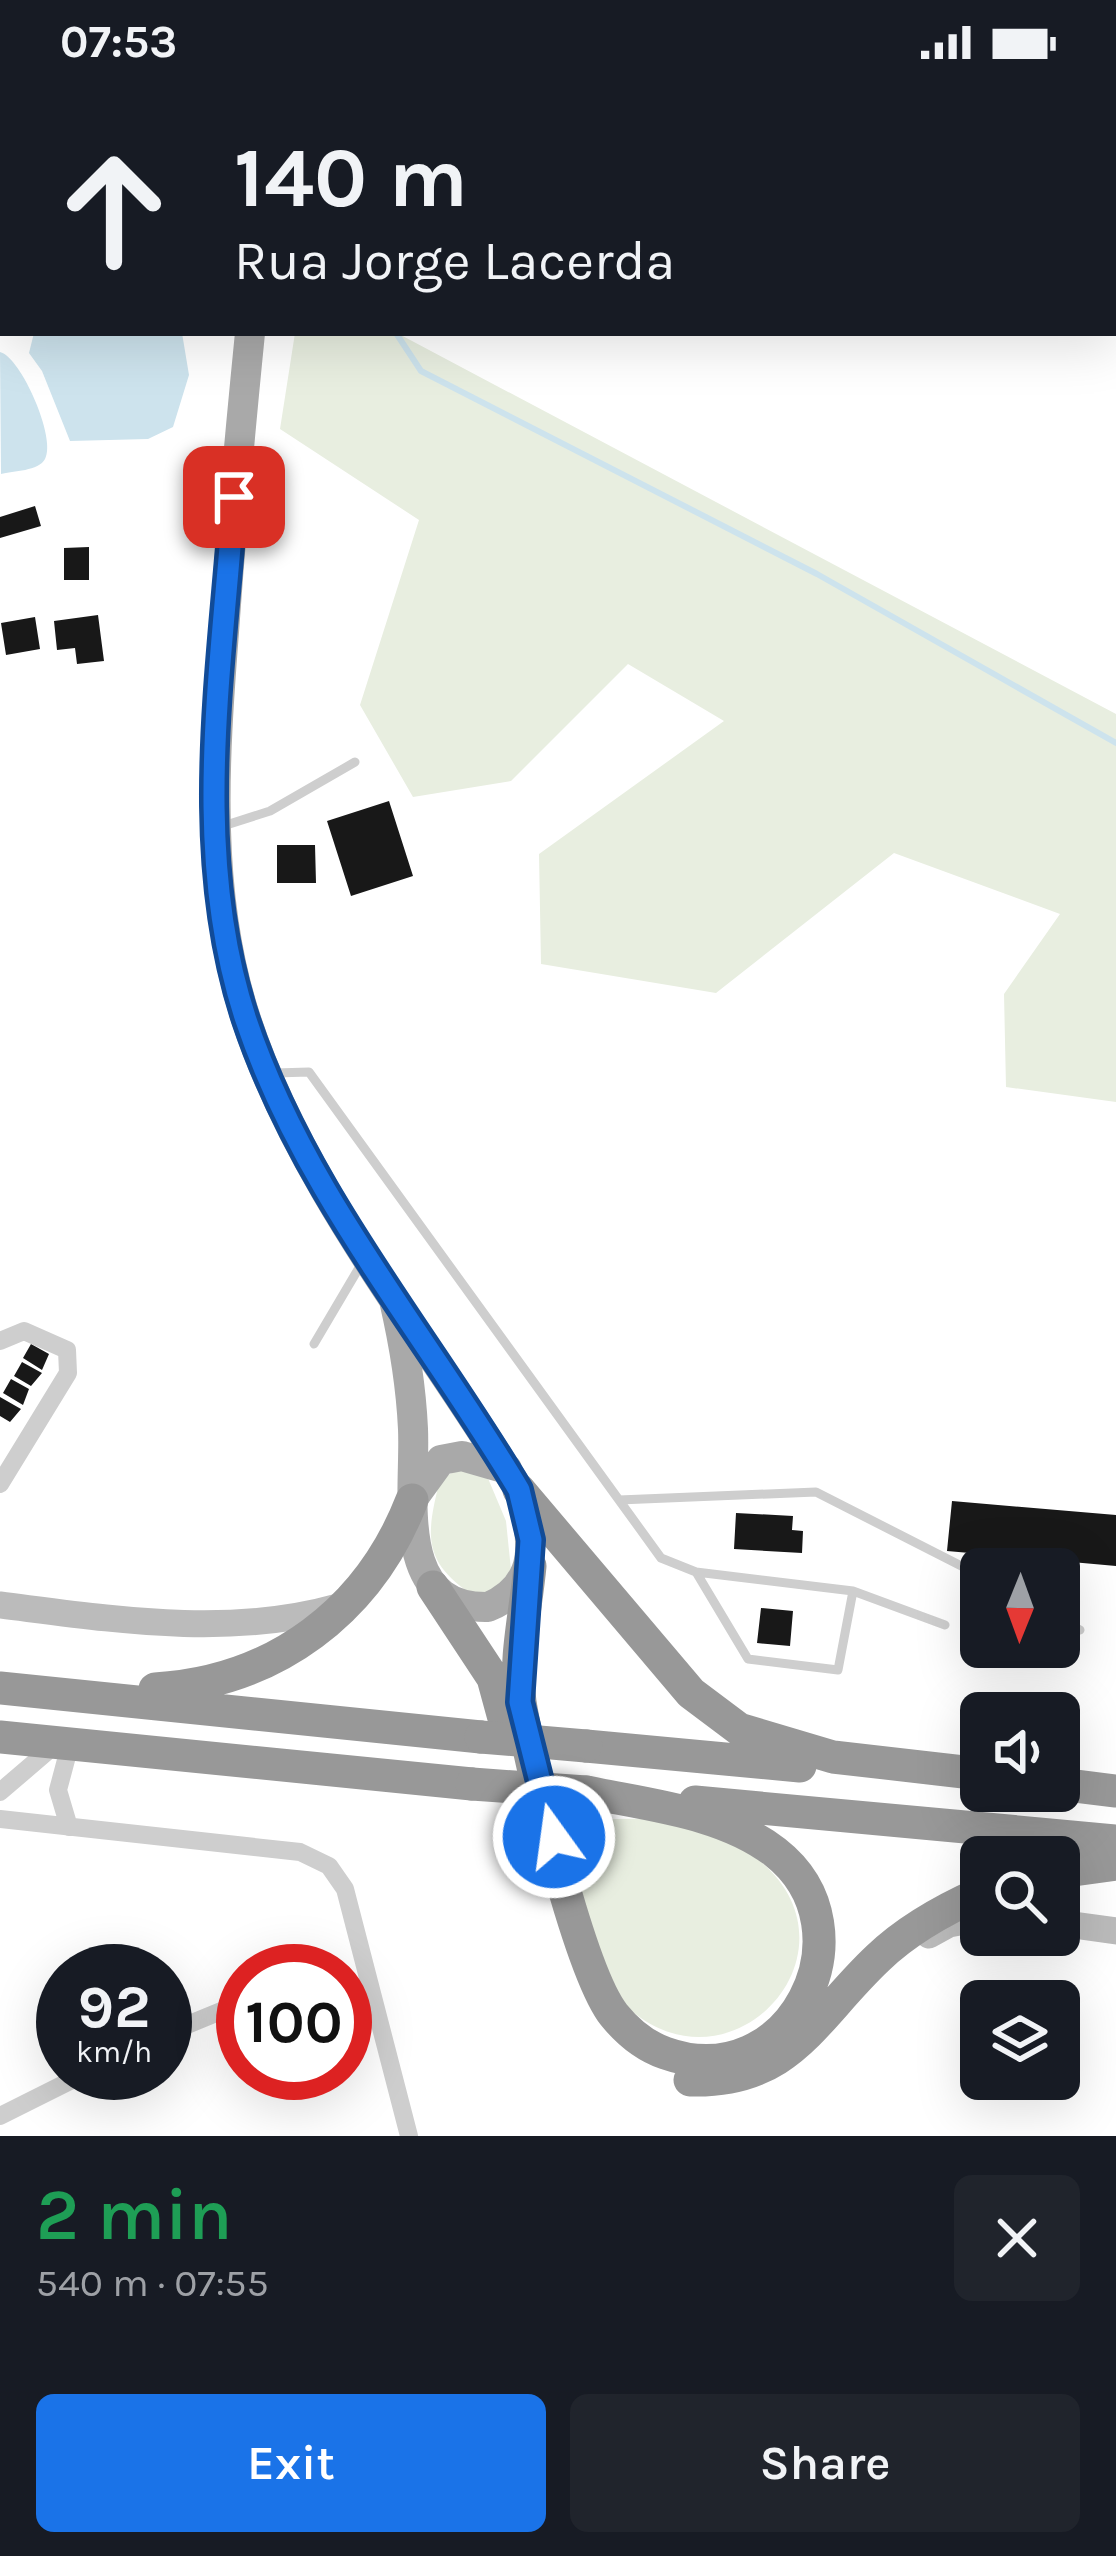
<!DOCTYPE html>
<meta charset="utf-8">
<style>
body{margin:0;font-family:Karla,sans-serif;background:#20242c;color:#f1f3f6;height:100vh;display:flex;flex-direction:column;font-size:45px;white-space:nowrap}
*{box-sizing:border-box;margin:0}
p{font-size:39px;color:#9ea1a6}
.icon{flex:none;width:66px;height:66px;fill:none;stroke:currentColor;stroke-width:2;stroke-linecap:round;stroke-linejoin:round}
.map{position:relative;height:2052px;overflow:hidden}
.details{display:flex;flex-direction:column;background:#171b24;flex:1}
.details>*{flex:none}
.top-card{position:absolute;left:0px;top:0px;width:1116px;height:252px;box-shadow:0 12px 48px #0002;background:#171b24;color:#f1f3f6;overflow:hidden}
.needle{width:78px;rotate:181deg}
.fabs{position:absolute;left:960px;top:1464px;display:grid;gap:24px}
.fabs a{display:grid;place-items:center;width:120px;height:120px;border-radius:18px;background:#171b24;box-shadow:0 12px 48px #0002;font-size:60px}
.speed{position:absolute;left:36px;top:1860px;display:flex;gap:24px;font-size:60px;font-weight:700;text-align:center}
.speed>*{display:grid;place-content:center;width:156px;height:156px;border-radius:50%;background:#171b24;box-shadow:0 12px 48px #0002;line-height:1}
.speed small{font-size:30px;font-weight:400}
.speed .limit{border:18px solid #d22;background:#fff;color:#111}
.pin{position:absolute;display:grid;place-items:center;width:102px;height:102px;color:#fff;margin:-51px;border-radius:24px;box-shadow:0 6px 18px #0006}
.me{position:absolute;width:132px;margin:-66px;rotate:346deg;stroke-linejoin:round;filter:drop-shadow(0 0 9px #0008)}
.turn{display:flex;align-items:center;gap:42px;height:252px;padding:0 36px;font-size:54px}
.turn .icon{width:156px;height:156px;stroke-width:2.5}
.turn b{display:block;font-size:84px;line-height:102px}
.round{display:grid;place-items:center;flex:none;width:126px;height:126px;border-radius:18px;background:#20242c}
.overview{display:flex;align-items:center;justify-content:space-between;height:204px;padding:0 36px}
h1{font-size:72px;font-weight:600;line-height:90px;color:#1e9e55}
.cta{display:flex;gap:24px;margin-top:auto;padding:24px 36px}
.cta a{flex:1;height:138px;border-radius:18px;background:#1a73e8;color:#fff;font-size:48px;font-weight:600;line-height:138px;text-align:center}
.cta a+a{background:#20242c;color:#f1f3f6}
.status{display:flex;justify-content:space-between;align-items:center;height:84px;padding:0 60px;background:#171b24;direction:ltr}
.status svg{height:33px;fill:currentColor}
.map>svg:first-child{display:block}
</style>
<div class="status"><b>07:53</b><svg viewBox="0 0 49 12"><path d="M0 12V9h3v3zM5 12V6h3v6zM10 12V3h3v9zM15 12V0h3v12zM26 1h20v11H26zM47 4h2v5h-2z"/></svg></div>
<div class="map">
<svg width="1116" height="2052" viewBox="0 0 1116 2052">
<rect width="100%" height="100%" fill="#fff"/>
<!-- green -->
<path fill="#e8eee0" d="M0 0H244L3 3 0 156Z
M295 249H397L1116 630V1018L1006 1003 1004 910 1060 830 894 769 716 909 541 880 539 770 724 637 628 580 511 697 413 713 360 621 419 436 280 345Z
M458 1386 487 1392 506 1437 511 1486 494 1507 471 1510C421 1476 427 1449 440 1395Z
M563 1736C606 1737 661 1729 701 1744 916 1825 729 2052 609 1904 591 1878 573 1773 563 1736Z"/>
<!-- water -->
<path fill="#cde3ed" d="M34 249H182L189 291 173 343 148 355 70 357 42 287 29 269Z
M0 268C21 273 57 355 45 375 39 387 13 387 1 390Z"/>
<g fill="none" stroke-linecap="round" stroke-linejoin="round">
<!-- stream -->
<path stroke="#cde3ed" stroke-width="6" d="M139 0 140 3
M396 249 421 287 817 490 1116 659"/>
</g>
<!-- building -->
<path fill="#181818" d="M35 422 41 442 0 454V433Z
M89 463V496H64V464Z
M98 531 104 577 77 580 75 564 57 566 54 537Z
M35 533 40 565 6 571 1 539Z
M389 717 413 792 351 812 327 737Z
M277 761H315L316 799H277Z
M31 1260 49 1270 42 1286 23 1274Z
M22 1278 42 1289 31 1302 14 1292Z
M11 1295 29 1305 23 1321 3 1309Z
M0 1313 21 1325 10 1338 0 1332Z
M952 1417 1116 1431V1482L947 1467Z
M736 1429 793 1432 792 1446 803 1447 802 1469 734 1465Z
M761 1524 793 1527 790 1562 757 1559Z"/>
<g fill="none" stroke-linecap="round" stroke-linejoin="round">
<!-- lane -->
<path stroke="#cecece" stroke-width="9" d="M947 0 955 3
M1113 50H1116
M220 743 270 727 355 678
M275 989 309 988 619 1416 816 1408 981 1492
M314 1260 363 1177
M619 1416 661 1474 696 1488 853 1507 945 1541
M696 1488 748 1575 838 1586 853 1507
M1059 1535 1080 1546"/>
<!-- street -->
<path stroke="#cecece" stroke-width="18" d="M0 1257 24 1247 67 1266 68 1289 0 1400
M0 1708 56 1660
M0 1735 300 1768 329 1782 345 1805 409 2052
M69 1743 58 1706 70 1661
M165 1950 243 1918
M0 2032 86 1989"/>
<!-- secondary -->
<path stroke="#bbb" stroke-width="27" d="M0 1521C112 1535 228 1554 338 1523
M1059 1839 1116 1847
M929 1851 949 1840 981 1834"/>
<!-- primary -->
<path stroke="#a9a9a9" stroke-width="30" d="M276 3V0
M250 249C240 349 231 448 224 548 214 677 205 810 246 935 302 1106 427 1254 519 1406 535 1453 541 1501 488 1523 392 1525 416 1408 413 1345 411 1301 404 1259 394 1216
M412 1416 441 1376 462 1372 507 1385"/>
<!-- highway -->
<path stroke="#989898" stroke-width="33" d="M519 1406 691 1609 739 1645 833 1673 981 1690
M530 1482C526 1526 514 1575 520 1618 530 1680 579 1887 614 1931 627 1947 645 1962 665 1969 790 2014 875 1846 775 1768 723 1728 648 1721 586 1708
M433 1503 493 1594 508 1649
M0 1604 481 1653
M155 1605C275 1598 369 1527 412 1416
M0 1653 472 1700
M586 1662 800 1682
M1059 1700 1116 1707
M695 1718 1116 1757
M1059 1788 1116 1780
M690 1996C791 1999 813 1935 878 1874 906 1847 945 1825 981 1809"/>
<!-- highway-bridge -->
<path stroke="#989898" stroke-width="33" d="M481 1653 586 1662
M472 1700 586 1708"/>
</g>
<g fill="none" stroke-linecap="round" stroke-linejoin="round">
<!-- route casing -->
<g stroke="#114b97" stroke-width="30">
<path id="route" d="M234 413C222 584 190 768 246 936 304 1109 427 1251 519 1406L531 1456 520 1618 554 1753"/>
</g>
<!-- route -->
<use href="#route" stroke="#1a73e8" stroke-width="21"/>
</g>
</svg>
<div class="fabs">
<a><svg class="needle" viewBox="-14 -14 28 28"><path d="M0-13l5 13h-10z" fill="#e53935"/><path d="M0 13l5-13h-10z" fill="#9ea1a6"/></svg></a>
<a><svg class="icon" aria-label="sound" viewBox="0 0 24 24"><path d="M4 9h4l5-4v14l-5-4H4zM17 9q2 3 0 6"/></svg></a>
<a><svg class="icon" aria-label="search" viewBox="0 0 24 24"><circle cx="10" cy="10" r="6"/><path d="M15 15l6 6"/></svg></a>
<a><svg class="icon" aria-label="layers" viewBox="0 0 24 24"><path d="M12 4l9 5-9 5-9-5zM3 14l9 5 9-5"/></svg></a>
</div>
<div class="speed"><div>92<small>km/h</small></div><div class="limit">100</div></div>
<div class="pin" style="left:234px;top:413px;background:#d93025"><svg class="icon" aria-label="arrive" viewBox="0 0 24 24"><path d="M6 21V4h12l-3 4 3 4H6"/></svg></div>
<svg class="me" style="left:554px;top:1753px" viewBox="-20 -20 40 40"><circle r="17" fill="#1a73e8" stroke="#fff" stroke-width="3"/><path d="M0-11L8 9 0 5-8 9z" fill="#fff"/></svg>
<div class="top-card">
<div class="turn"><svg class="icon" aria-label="ahead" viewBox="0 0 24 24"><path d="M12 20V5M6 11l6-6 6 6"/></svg><div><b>140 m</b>Rua Jorge Lacerda</div></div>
</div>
</div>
<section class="details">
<div class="overview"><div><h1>2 min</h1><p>540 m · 07:55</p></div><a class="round"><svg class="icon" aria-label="close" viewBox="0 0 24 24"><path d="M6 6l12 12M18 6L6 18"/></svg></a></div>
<div class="cta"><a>Exit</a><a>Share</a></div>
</section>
